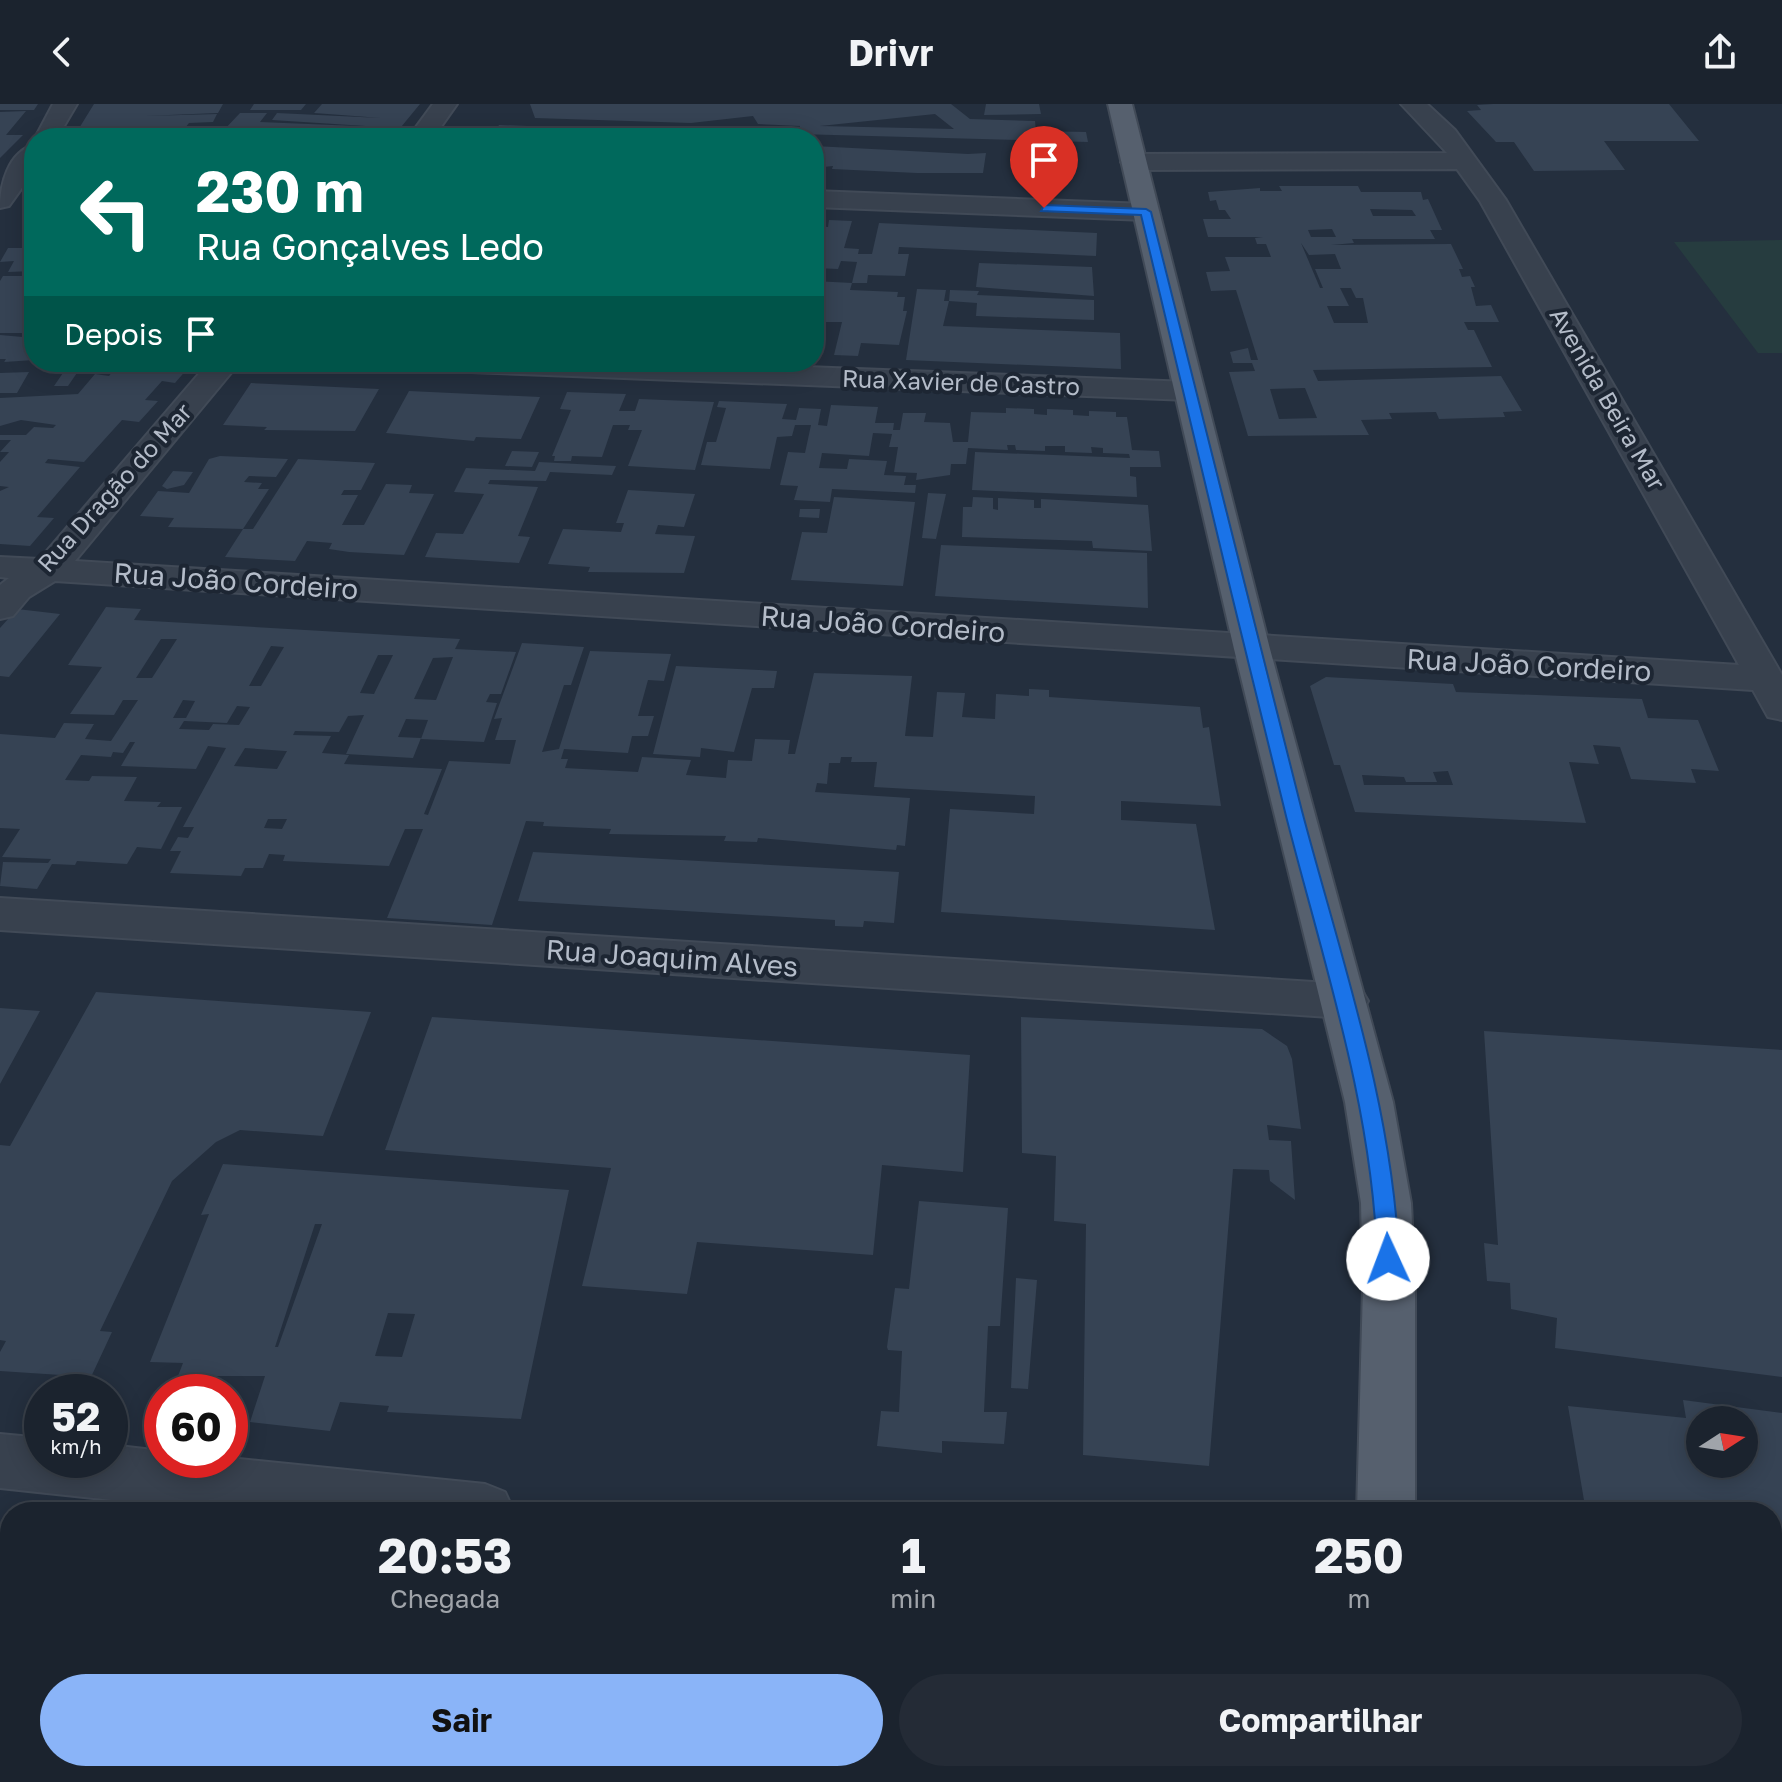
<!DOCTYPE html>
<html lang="pt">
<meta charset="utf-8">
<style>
body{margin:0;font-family:"Golos Text",sans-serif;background:#242b36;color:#f1f3f6;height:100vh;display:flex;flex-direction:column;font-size:30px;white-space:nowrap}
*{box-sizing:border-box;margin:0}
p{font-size:26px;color:#a0a4aa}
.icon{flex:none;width:44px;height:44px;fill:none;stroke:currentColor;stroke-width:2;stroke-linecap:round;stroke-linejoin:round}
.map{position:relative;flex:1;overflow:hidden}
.side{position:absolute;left:0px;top:1398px;width:1782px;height:280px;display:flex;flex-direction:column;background:#1b232e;border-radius:32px 32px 0 0;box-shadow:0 4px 20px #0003,0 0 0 2px #39404a}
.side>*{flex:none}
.banner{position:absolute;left:24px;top:24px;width:800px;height:244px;border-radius:32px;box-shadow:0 4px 20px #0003,0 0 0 2px #39404a;background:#00695c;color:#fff;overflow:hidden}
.needle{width:52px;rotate:78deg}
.controls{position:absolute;left:1686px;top:1302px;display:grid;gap:16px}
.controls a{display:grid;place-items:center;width:72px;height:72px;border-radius:50%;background:#1b232e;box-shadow:0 4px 20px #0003,0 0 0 2px #39404a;font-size:40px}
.speed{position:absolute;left:24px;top:1270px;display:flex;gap:16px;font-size:40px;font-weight:700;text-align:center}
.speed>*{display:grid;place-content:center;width:104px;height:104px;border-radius:50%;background:#1b232e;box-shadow:0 4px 20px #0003,0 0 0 2px #39404a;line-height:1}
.speed small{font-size:20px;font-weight:400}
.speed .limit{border:12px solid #d22;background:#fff;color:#111}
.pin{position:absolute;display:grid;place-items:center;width:68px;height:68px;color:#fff;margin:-82px -34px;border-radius:50% 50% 50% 0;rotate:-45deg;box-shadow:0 0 8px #0007}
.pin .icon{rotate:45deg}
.me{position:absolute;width:88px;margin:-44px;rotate:358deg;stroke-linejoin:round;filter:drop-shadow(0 0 6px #0008)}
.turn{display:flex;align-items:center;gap:28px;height:168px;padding:0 40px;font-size:36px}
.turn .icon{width:104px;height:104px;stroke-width:2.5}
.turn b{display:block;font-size:56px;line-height:68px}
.then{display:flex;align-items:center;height:76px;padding:0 40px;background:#0003;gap:16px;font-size:30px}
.eta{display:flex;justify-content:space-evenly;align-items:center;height:136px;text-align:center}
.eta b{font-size:48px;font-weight:700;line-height:56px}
.cta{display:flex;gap:16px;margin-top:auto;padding:16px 40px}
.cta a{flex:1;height:92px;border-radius:48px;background:#8ab4f8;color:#111;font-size:32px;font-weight:700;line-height:92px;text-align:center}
.cta a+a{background:#242b36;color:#f1f3f6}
header{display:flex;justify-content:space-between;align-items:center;height:104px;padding:0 40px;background:#1b232e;font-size:36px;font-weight:700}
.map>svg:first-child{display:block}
</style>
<header><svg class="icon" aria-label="back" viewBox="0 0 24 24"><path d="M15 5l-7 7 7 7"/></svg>Drivr<svg class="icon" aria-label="share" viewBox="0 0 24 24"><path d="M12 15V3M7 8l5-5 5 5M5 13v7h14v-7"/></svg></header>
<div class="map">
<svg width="1782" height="1678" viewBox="0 0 1782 1678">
<rect width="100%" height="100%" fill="#242f3e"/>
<!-- green -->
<path fill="#263c3f" d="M1782 136V249H1758L1674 138Z"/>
<!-- building -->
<path fill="#364354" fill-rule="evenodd" d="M0 0H38L34 6H0Z
M94 0H223L218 9 145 12 217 10 213 18 189 19 181 29 222 28 240 9H267L260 18 381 23 272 16 277 9 381 14 314 9 322 0H420L392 34H73ZM277 25 369 30 287 28 284 31H273Z
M254 0H306L301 6H250Z
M530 0H951L970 15 1035 17 1036 27 1086 28 1088 38 797 30 800 22 758 20 753 12 691 19 535 14ZM935 10 954 25 820 22Z
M986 0H1039L1041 10 984 11Z
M1493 0H1669L1699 37H1604L1625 66 1534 67 1514 38H1496L1467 7 1481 6 1477 1Z
M26 7 6 31H23L0 54V8Z
M499 21 768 31V34H491Z
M814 42 968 50 986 49 983 69H917L832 65 833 62 814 64Z
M1279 82H1358L1361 88H1421L1423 96 1428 95 1442 126H1430L1435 135H1352L1354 139 1331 141 1451 140 1463 165H1459L1462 173 1470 172 1475 183H1471L1476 202 1491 201 1499 218H1464L1468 226H1474L1492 263 1313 266 1318 277 1501 272 1522 307 1503 308 1505 313 1439 315 1436 308 1389 309 1392 315 1361 316 1369 331 1248 332 1229 268 1255 267 1252 259H1233L1230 248 1248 244 1251 256H1258L1236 186 1211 187 1206 168 1230 167 1225 153H1271L1266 140H1257L1255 134 1263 133H1208L1203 115H1231L1225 106H1219L1216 96 1210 97 1208 88 1260 84V87H1282ZM1370 105 1412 106 1416 112H1373ZM1332 125 1336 133H1311L1308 126ZM1301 139 1309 151 1335 150 1341 165H1315L1323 184H1320ZM1340 184H1351L1356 194H1363L1368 219H1334L1327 202H1349ZM1305 284 1317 314 1279 315 1270 285Z
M829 116 852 117 844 144 859 145 858 150H872L879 119 1097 129 1096 152 899 143 898 150H909L905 172 868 171 867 179H852L857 158 841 157 838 165 814 164V122L828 123Z
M34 133V167L8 168 14 157 0 158 8 144H28Z
M979 159 1092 163 1094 192 976 183Z
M3 172H34V229H0V177Z
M814 177 852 179 850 186 898 188 897 193H905L903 207H907L899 241 861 239 858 252 834 251 842 218H825L819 243H814Z
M917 185 946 186 944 197H949L943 222 1120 229 1121 265 906 256Z
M950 186 979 187 977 191 1094 196V216L976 212 977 199 949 197Z
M0 231 34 234V256L4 258 6 255H0Z
M90 258H187L182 263 188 264 175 279 162 277 145 296 158 297 139 318 122 316 84 358 48 355 45 359 80 363 37 413 54 414 30 442 0 440V387L9 383 0 382V358L9 348H0L11 336H0V331H26L34 323 53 324 56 321 21 316 0 322V294L78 290 95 270 109 272 113 267 85 265Z
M65 266H79L68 282H54Z
M29 268 17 289H0V269Z
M251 279 379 285 355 327 264 326 267 323 223 321Z
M409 287 540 293 521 335 476 333 474 337 386 329Z
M567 288 626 290 619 307H635L639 295 714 298 695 366 628 362 642 326H628L630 321H613L602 353 572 352 571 357H554L555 352H552L571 306 560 305Z
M719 297 787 300 782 315 796 316 799 304 821 305 818 321 827 322 831 301 878 303 875 319H894L893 326H900L903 309H926L924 318 950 319 953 338H968L971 308 1006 309V304L1034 305V310L1047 311V305L1073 306V311L1089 312V307L1116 308V313H1127L1132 346 1159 347 1161 363H1130V372L1136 373 1137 393 972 386 975 348 1130 354 1129 350 1103 349V344L1091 343 1092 349 1065 348V342H1045V347L1016 346 1015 341H1007L1008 346 968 344 966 360H951L950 371 916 376 917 369 894 368 898 343H889L892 330 873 329 869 352 822 349 819 364 847 365 849 355 887 357 884 371 906 372 904 381H916L915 389 832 385 830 398 794 396 798 382 780 381 788 348 805 349 811 321H795L792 332 777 333 770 365 701 361 707 338H716L726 304 717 303Z
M512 347 539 348 532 363 505 362Z
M220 352 288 355 276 373 249 372 244 378 262 379 258 385H269L243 425 168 423 174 414 140 412 158 387 189 389 209 355Z
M298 355 375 359 361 386H344L341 391H358L342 421H364L386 380 412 381 409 389 434 390 404 451 349 448 329 445 332 439 307 437 295 457 225 453 243 425H253Z
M539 358 616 362 612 371 550 368 546 377 490 376 488 380 538 383 518 432 530 433 519 459 425 453 436 429 463 430 484 390 454 388 466 364 535 367Z
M173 367 193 368 184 381 167 385 162 382Z
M628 386 695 390 684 423 658 421 655 430 695 432 684 469 588 468 590 463 548 460 563 425 621 428 624 419H616Z
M928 389 946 390 936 435 922 434Z
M834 393 915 398 903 482 791 476 802 428 827 429Z
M973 393 993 394V405L998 406V394L1034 396V404H1041V395L1148 401 1152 447 1093 444 1092 437 962 433 963 403H972Z
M800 405H820L819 414 799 413Z
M941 441 1147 449 1148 504 935 492Z
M106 503 141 505 134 516 460 535 455 545 516 548 501 590H490L486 598 497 599 484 638 421 635 428 616 406 615 398 633 421 634 413 654 346 650 364 611 348 612 339 628 295 627 293 631 331 632 322 649 349 651 344 660 442 665 424 710 428 711 449 657 510 660 516 636H495L502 614 494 615 522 539 584 543 571 581H564L542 648 559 645 590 547 671 550 664 577 648 576 638 612H654L648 632H632L628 649 564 645 561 655H568L565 664 638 668 642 653 691 656 686 671 726 674 728 656 752 657 755 635 790 636 788 650H795L814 569 912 572 905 632 933 633 937 588 965 589 962 613 995 615 996 590 1029 592V585L1049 586V593L1200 603 1203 624 1209 623 1221 702 1121 697V716L1196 720 1215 826 941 808 950 705 1034 710 1035 692 874 683 877 658H851L852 653H841L840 659H829L827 680 817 679 815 688 910 694 905 742 897 741 896 746 758 734 757 738 724 737 726 732 609 730 611 725 543 722 544 718 526 717 492 821 387 814 423 725H405L389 762 283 757 285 751 269 750 263 764H245L241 772 170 769 181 747H170L178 733 188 734 194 723H183L226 644 208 642 196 665 121 662 135 638H130L123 649 113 648 111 653 81 651 65 676 89 677 92 672 137 673 124 697 161 698 157 703H182L161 745 137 743 127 760 77 757 75 761 52 760 37 785 0 782 3 758 48 759 51 755 2 753 20 725 0 724V630L55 634 64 619 94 620 85 635 111 637 138 596H123L114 611 70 610 102 563 68 561ZM161 535H177L152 574H136ZM271 542 284 543 261 582H249ZM378 551H393L374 590 360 589ZM453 553 436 596 414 595 433 554ZM183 596 195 597 186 614H173ZM237 602 250 603 239 621 213 620 209 626 179 625 184 617 227 619ZM245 644 285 647H287L277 665 234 662ZM268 715H287L282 725 264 724Z
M17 505 60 510 9 573 0 572V524Z
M676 562 777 567 774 584H752L734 648 701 644 700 653 653 650Z
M1326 573 1453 580 1456 588 1642 595 1648 614 1698 616 1719 667 1691 665 1696 679 1631 675 1620 643 1593 641 1599 660 1569 658 1586 719 1355 708 1340 661H1334L1310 582ZM1448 667 1453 681H1364L1362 671 1404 673 1406 678H1437L1433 668Z
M533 748 899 768 894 819 864 817 863 823 835 822V816L518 797Z
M96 888 371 908 323 1032 240 1026 216 1038 172 1077 100 1227 112 1228 91 1273 0 1267V1248L6 1237 0 1236V1041L10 1042Z
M0 904 40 907 0 980Z
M432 913 970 951 963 1068 882 1061 873 1151 697 1138 687 1190 582 1182 611 1064 385 1046Z
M1021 913 1262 925 1287 942 1292 955 1301 1025 1267 1021 1269 1036 1291 1037 1295 1096 1270 1077 1269 1066 1233 1065 1209 1362 1083 1351 1086 1120 1054 1117 1056 1052 1022 1049Z
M1484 927 1782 946V1273L1555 1244 1557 1214 1511 1205 1510 1179 1487 1177 1484 1139 1498 1141Z
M223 1060 569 1086 521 1315 387 1308 389 1302 340 1298 330 1327 250 1318 265 1272H178L183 1259 150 1258 209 1110 201 1111ZM315 1120H322L278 1243H275ZM388 1209 415 1210 402 1253 375 1252Z
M919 1097 1008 1104 1000 1222H988L984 1308H1007L1004 1340 942 1337V1349L877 1342 881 1307 899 1308 902 1247 888 1246 887 1243 895 1184 909 1185Z
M1016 1174 1037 1176 1028 1285 1011 1284Z
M1683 1296 1782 1309V1435L1772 1434V1408H1586L1568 1302 1686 1314ZM1700 1316H1744V1360H1700Z
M5 1464 10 1465V1668H30L26 1678H0V1474Z
M1772 1582 1782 1583V1678H1582L1580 1668H1772Z
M50 1668H113L109 1678H46Z
M259 1668H345L343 1678Z
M353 1668H592L591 1678H351Z
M666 1668H731L730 1678H664Z
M867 1668H967V1678H867Z
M1188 1668H1235L1234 1678H1188Z"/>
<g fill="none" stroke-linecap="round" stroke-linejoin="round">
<!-- minor casing -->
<g stroke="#414a57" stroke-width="4">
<path id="minor" d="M53 0H77L57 34 34 36Z
M433 0H457L433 34H408Z
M1401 0H1427L1455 26 1506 96 1782 571V616L1768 613 1753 586 55 477 29 493 13 512 0 515V481L9 474 0 473V453L40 455 209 258H240L75 457 1739 561 1480 97 1457 65 1134 66 1121 58 1134 50 1447 49Z
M34 41V67L9 102 0 104C0 81 8 48 34 41Z
M814 87 1146 100 1155 102 1159 108 1155 114 1146 116 814 103Z
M430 258H678L1189 278 1200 280 1204 287 1200 294 1189 296 445 267 434 264Z
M0 794 1345 880 1361 885 1368 897 1361 909 1345 914 0 826Z
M0 1330 42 1334V1356H110V1341L162 1347V1356L230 1354 485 1380 505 1388 514 1408H224L0 1384Z"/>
</g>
<!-- major casing -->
<g stroke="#414a57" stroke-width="4">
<path id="major" d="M1108 0H1132L1270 545 1393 998 1411 1099 1415 1183V1408H1357L1363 1183 1361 1099 1345 998 1234 545Z
M1346 1668H1410V1678H1346Z"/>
</g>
<!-- minor -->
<use href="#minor" fill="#38414e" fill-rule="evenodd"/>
<!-- major -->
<use href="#major" fill="#56606e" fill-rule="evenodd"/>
</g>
<!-- route -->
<path fill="#1a73e8" stroke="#114b97" stroke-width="2" d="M1044 101 1146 105 1151 108C1201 308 1250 508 1302 707 1341 854 1393 1003 1399 1155L1396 1162H1380L1377 1155C1373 1005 1323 857 1286 712 1236 512 1189 312 1141 111L1041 107Z"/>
<g text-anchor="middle" stroke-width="8" stroke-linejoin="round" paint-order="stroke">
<!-- far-street labels -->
<g font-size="24" fill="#b4bcc9" stroke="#1d2633">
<text transform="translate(961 279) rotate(2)" y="8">Rua Xavier de Castro</text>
<text transform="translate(1607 295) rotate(60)" y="8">Avenida Beira Mar</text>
<text transform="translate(115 384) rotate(-48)" y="8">Rua Dragão do Mar</text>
</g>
<!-- street labels -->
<g font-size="28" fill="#b4bcc9" stroke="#1d2633">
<text transform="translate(236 477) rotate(4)" y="10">Rua João Cordeiro</text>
<text transform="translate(883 520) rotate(4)" y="10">Rua João Cordeiro</text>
<text transform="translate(1529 561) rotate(3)" y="10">Rua João Cordeiro</text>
<text transform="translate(672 854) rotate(4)" y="10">Rua Joaquim Alves</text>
</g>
</g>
</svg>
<div class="controls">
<a><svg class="needle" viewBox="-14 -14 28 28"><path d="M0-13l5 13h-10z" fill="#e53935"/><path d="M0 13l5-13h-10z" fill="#a0a4aa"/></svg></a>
</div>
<div class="speed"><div>52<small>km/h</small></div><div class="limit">60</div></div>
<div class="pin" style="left:1044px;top:104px;background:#d93025"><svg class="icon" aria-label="arrive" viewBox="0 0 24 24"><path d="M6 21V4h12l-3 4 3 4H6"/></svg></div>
<svg class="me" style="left:1388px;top:1155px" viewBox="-20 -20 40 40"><circle r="19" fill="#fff"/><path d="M0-13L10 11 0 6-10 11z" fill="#1a73e8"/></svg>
<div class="banner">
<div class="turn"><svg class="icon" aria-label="left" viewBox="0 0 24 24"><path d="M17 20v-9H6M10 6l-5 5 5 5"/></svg><div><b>230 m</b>Rua Gonçalves Ledo</div></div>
<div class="then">Depois<svg class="icon" aria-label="arrive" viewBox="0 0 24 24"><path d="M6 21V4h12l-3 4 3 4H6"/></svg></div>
</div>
<section class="side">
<div class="eta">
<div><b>20:53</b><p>Chegada</p></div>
<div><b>1</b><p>min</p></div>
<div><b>250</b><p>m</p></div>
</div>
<div class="cta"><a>Sair</a><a>Compartilhar</a></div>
</section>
</div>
